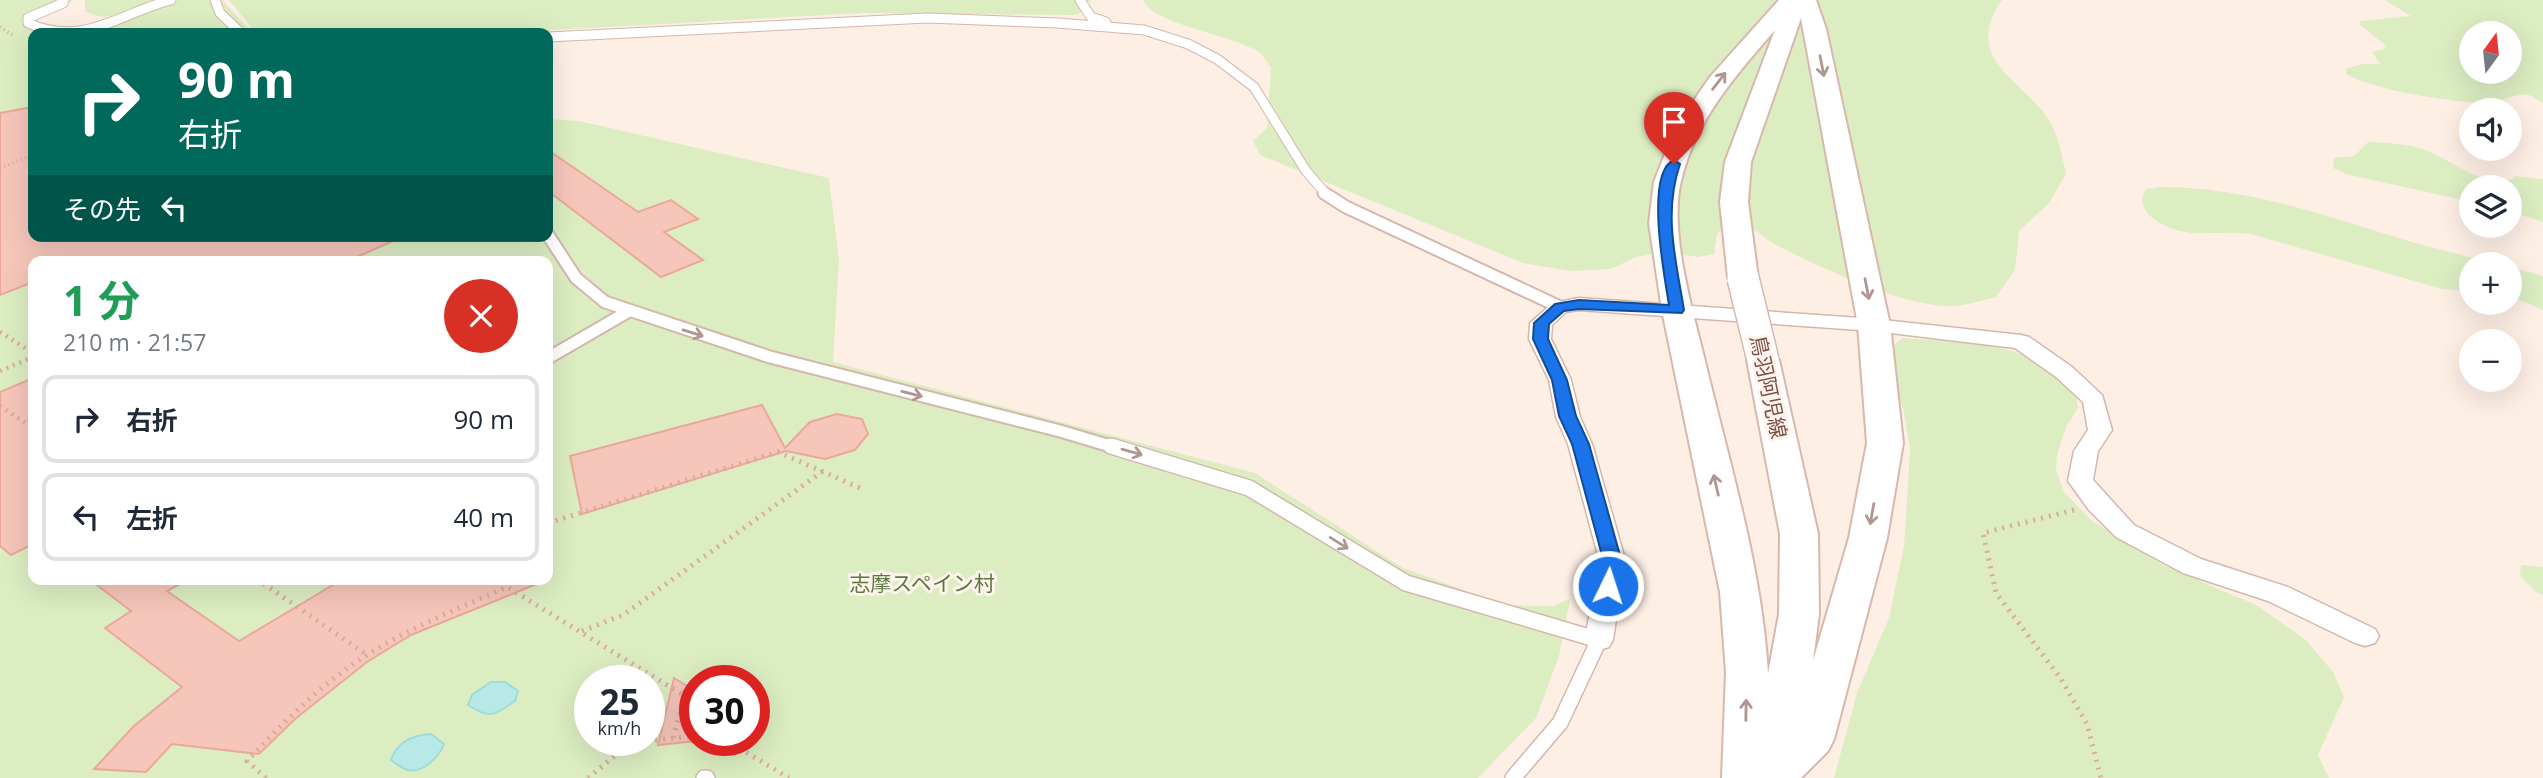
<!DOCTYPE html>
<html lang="ja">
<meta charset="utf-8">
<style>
body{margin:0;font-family:"Open Sans","Noto Sans JP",sans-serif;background:#f6f6f7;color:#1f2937;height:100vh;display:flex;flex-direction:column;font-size:26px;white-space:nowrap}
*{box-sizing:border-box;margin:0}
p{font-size:23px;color:#747a83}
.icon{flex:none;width:38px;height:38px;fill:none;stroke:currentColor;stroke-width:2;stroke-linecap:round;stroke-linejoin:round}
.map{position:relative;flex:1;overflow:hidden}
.details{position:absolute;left:28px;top:256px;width:525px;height:329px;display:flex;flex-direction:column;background:#fff;border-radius:14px;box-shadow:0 7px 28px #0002}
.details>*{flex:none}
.banner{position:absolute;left:28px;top:28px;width:525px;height:214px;border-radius:14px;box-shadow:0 7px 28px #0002;background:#00695c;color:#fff;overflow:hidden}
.needle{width:46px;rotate:15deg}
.controls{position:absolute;left:2459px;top:21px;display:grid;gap:14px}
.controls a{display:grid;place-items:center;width:63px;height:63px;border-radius:50%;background:#fff;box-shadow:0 7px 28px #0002;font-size:35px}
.speed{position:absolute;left:574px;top:665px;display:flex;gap:14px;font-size:35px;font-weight:700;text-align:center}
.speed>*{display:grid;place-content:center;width:91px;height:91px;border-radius:50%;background:#fff;box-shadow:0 7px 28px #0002;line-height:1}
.speed small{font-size:18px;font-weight:400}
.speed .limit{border:10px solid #d22;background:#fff;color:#111}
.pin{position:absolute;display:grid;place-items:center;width:60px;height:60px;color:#fff;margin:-72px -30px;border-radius:50% 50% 50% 0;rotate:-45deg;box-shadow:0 0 7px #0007}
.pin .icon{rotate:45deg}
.me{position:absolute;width:77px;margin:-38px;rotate:4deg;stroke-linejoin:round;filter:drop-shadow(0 0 5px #0008)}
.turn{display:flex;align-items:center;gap:24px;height:147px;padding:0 35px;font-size:32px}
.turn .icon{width:91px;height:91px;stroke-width:2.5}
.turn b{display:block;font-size:49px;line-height:60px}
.then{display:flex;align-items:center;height:66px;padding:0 35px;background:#0003;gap:14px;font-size:26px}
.round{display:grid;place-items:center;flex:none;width:74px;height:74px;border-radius:37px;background:#f6f6f7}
.headline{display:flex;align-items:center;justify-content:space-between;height:119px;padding:0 35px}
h1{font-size:42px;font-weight:700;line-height:52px;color:#1e9e55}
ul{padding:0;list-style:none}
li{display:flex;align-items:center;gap:21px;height:88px;margin:0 14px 10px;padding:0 21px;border:4px solid #e0e1e3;border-radius:14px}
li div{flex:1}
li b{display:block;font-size:26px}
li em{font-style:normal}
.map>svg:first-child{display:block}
</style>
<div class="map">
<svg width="2543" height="778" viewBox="0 0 2543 778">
<rect width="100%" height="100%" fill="#feefe5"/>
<!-- green -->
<path fill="#dcedc2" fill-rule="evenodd" d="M0 0H74L41 14 35 22 39 25 69 28 89 27 159 0H222L253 33H33V236H548V119L579 121 829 178 839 259 833 362 1255 473 1403 568 1505 605 1553 606 1570 599 1559 656 1536 718 1478 778H0ZM33 261H548V579H33ZM590 681H649V740H590ZM695 681H754V740H695Z
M85 0H151C129 11 110 24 85 11Z
M229 0H1092L1080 8 1081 13 1076 15 863 13 500 33 366 30 345 33H256Z
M1144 0H2002C1963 56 2016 77 2044 113 2058 131 2061 152 2066 174L2049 203 2019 231 2015 270 1996 297C1983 300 1968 305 1954 306 1905 308 1827 270 1782 248 1754 234 1761 225 1725 226L1717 234 1714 254 1698 257 1663 252 1636 257 1611 269 1572 271 1523 263 1260 155 1253 141 1267 128 1271 68C1267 62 1263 54 1257 51 1235 36 1149 23 1144 0Z
M2385 0H2543V103C2538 101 2534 97 2529 95 2517 92 2499 103 2486 103 2450 102 2377 91 2346 74V69L2362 64H2380L2372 52 2384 49 2386 46 2359 24 2361 21 2411 16ZM2471 33H2510V72H2471Z
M2368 142C2386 143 2404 143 2422 149 2452 159 2480 188 2513 179L2515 176 2543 179V222L2510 211V187H2471V202L2346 174 2333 168 2334 158 2354 156Z
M2161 187C2246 187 2324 215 2405 240 2435 249 2467 256 2497 264H2471V286L2458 290 2442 289 2251 234C2231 231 2213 234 2194 233 2173 232 2130 216 2146 189Z
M2510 267 2543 276V310L2510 296Z
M1903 338 1976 343 2013 351 2042 364 2076 396 2078 408 2066 427 2057 455 2056 470 2064 492 2091 520 2163 565 2258 606 2306 640 2333 672 2344 697 2318 755 2329 778H1834L1857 693 1889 618 1904 546 1910 449 1904 412 1896 387 1894 345Z
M2521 565 2543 567V595L2536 592 2520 576Z"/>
<!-- water -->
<path fill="#b7eae7" stroke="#9ddcda" stroke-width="2" d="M491 682H505L518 691 515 701C494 715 491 720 468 705L472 695Z
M431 734 444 744C439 757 421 776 405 769 400 767 395 763 391 760 397 742 413 735 431 734Z"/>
<!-- building -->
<path fill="#f6c6ba" stroke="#eaa899" stroke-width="2" d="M33 107V236H404L348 261H33V282L0 295V113Z
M548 150 638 212 671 200 698 219 664 232 703 260 661 277 548 191Z
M33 378V544L11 555 0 546V392Z
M762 405 785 448 810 422 837 414 862 419 868 434 855 450 825 459 786 451 582 514 570 456Z
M89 579H189L167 591 239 641 343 579 544 581 411 635 367 662 295 719 259 754 172 744 146 772 94 769 134 726 182 687 105 628 131 611Z
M674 678 695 691V741L658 745Z"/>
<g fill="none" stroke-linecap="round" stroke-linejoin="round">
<!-- service-far2 casing -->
<g stroke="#d4b7ac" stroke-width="11">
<path id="service-far2" d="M64 0 63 3 28 18V23C83 48 120 13 171 0
M215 0 220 13 241 33
M1080 0 1091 17 1106 22
M548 37 927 18 1058 23 1144 30 1188 44 1217 59 1254 87 1306 171 1327 195"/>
</g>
<!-- service-far1 casing -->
<g stroke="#d4b7ac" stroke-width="15">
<path id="service-far1" d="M1324 193 1346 207 1560 307
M548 235 576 278 605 302 770 357 1060 431 1117 448
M548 358 629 311"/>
</g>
<!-- service casing -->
<g stroke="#d4b7ac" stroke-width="18">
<path id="service" d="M1111 446 1249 488 1406 583 1599 640 1560 723 1513 778
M704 778H707"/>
</g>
<!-- minor casing -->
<g stroke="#d4b7ac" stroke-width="3">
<path id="minor" d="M1579 298 1874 319 2021 335 2029 337 2072 367 2102 395 2112 430 2098 451 2093 480 2134 525 2201 559 2288 587 2375 629 2379 636 2375 643 2365 646 2355 643 2268 601 2183 573 2116 537 2089 510 2068 481 2074 451 2088 430 2083 402 2056 377 2015 348 1874 331 1579 310 1566 312 1552 325 1551 339 1571 380 1580 417 1592 444 1625 559 1613 640 1609 647 1599 650 1589 647 1585 640 1599 559 1568 444 1556 417 1549 380 1529 339 1530 323 1553 303Z"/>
</g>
<!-- secondary casing -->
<g stroke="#d9b7ac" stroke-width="4">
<path id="secondary" d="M1779 0H1816L1826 29 1890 325 1903 443 1887 538 1834 739 1828 751 1801 778H1722L1726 672 1720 592 1662 310 1649 223 1654 182 1675 128 1710 77ZM1801 18 1858 325 1867 443 1849 538 1813 661 1819 614 1818 534 1779 360 1774 353 1763 350 1752 353 1747 360 1780 534 1779 614 1768 674C1762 566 1728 459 1703 353 1691 305 1669 229 1681 181 1695 121 1735 76 1775 30L1725 162 1720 202 1728 278 1733 284 1743 287 1753 284 1758 278 1748 202 1751 162Z"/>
</g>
<!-- path-far2 -->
<path stroke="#dba99d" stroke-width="3.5" stroke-dasharray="1 3.5" stroke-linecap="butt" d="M0 27 14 36
M0 168 33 155"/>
<!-- path-far1 -->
<path stroke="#dba99d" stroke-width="4.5" stroke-dasharray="2 5" stroke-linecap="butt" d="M0 332 33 353
M0 371 33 357
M0 406 33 428"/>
<!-- path -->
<path stroke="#dba99d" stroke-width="5" stroke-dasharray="2 6" stroke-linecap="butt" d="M2074 510 1983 533 1996 593 2061 679 2087 724 2101 778
M548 523 778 452 860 488
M257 579 367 655
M582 631 623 615 823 471
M726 740 789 778
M266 778 247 761C284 722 322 683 367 655 411 627 460 608 507 587L685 696 673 738
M588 778 630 743 695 736"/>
<!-- service-far2 -->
<use href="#service-far2" stroke="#fff" stroke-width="9"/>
<!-- service-far1 -->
<use href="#service-far1" stroke="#fff" stroke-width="11"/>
<!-- service -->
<use href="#service" stroke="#fff" stroke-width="15"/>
<!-- minor -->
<use href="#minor" fill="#fff" fill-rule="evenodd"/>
<!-- secondary -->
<use href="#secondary" fill="#fff" fill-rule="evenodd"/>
<!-- secondary-bridge casing -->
<g stroke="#d9b7ac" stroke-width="34" stroke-linecap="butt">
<path id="secondary-bridge" d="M1743 278 1763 360"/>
</g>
<!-- secondary-bridge -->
<use href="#secondary-bridge" stroke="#fff" stroke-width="31"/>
</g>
<!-- one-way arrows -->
<defs><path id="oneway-shaft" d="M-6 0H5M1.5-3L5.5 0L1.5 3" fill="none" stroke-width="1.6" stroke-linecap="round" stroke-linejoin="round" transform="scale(1.75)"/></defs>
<g stroke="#af9691">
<use href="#oneway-shaft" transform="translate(1822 66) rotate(79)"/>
<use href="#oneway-shaft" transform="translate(1719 81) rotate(-52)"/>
<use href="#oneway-shaft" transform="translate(1867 289) rotate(79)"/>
<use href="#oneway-shaft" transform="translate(693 333) rotate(17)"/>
<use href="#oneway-shaft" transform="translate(912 394) rotate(14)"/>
<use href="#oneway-shaft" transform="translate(1132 452) rotate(16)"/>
<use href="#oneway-shaft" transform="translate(1716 485) rotate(-103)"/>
<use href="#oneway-shaft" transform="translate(1872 514) rotate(100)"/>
<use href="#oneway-shaft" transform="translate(1339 543) rotate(32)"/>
<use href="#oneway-shaft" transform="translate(1746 710) rotate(-89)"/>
</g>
<!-- route -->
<path fill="#1a73e8" stroke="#114b97" stroke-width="2" d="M1674 160 1680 164C1663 213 1676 261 1684 310L1682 313 1579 309 1564 311 1549 324 1548 339 1567 380 1576 416 1589 444 1621 559 1614 591H1601L1598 586 1603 559 1572 444 1559 416 1552 380 1533 339 1534 323 1555 304 1579 300 1669 305C1665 279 1644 172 1674 160Z"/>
<g text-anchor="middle" stroke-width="6" stroke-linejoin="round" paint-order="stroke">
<!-- street labels -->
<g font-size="21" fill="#7a5047" stroke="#fff4ed">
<text transform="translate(1768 387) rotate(78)" y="7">鳥羽阿児線</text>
</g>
<!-- park labels -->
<g font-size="21" fill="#5a7a3c" stroke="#fff4ed">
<text x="922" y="591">志摩スペイン村</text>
</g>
</g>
</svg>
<div class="controls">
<a><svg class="needle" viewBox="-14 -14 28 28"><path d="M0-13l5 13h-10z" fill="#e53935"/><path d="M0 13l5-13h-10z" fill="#747a83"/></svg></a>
<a><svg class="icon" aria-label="sound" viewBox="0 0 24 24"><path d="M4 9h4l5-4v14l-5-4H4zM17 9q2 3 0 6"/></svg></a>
<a><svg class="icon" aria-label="layers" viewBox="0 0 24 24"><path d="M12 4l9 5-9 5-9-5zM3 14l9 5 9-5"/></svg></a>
<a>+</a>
<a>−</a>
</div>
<div class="speed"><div>25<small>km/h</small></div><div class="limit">30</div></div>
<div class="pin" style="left:1674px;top:164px;background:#d93025"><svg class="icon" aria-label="arrive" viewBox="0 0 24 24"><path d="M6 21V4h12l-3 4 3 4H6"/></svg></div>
<svg class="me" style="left:1608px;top:586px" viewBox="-20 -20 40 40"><circle r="17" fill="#1a73e8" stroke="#fff" stroke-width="3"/><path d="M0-11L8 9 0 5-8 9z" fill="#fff"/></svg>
<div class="banner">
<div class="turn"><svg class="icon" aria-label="right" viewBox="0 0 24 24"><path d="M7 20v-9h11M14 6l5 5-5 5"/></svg><div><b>90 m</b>右折</div></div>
<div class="then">その先<svg class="icon" aria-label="left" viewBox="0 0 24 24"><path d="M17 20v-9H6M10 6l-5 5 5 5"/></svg></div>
</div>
<section class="details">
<div class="headline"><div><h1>1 分</h1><p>210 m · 21:57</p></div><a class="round" style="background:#d93025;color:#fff"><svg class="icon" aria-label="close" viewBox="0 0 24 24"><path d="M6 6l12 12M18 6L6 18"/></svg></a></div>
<ul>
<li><svg class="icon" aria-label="right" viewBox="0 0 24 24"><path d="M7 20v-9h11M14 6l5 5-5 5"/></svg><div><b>右折</b></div><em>90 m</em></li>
<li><svg class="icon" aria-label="left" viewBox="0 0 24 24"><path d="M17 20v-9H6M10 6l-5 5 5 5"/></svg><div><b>左折</b></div><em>40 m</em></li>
</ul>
</section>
</div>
